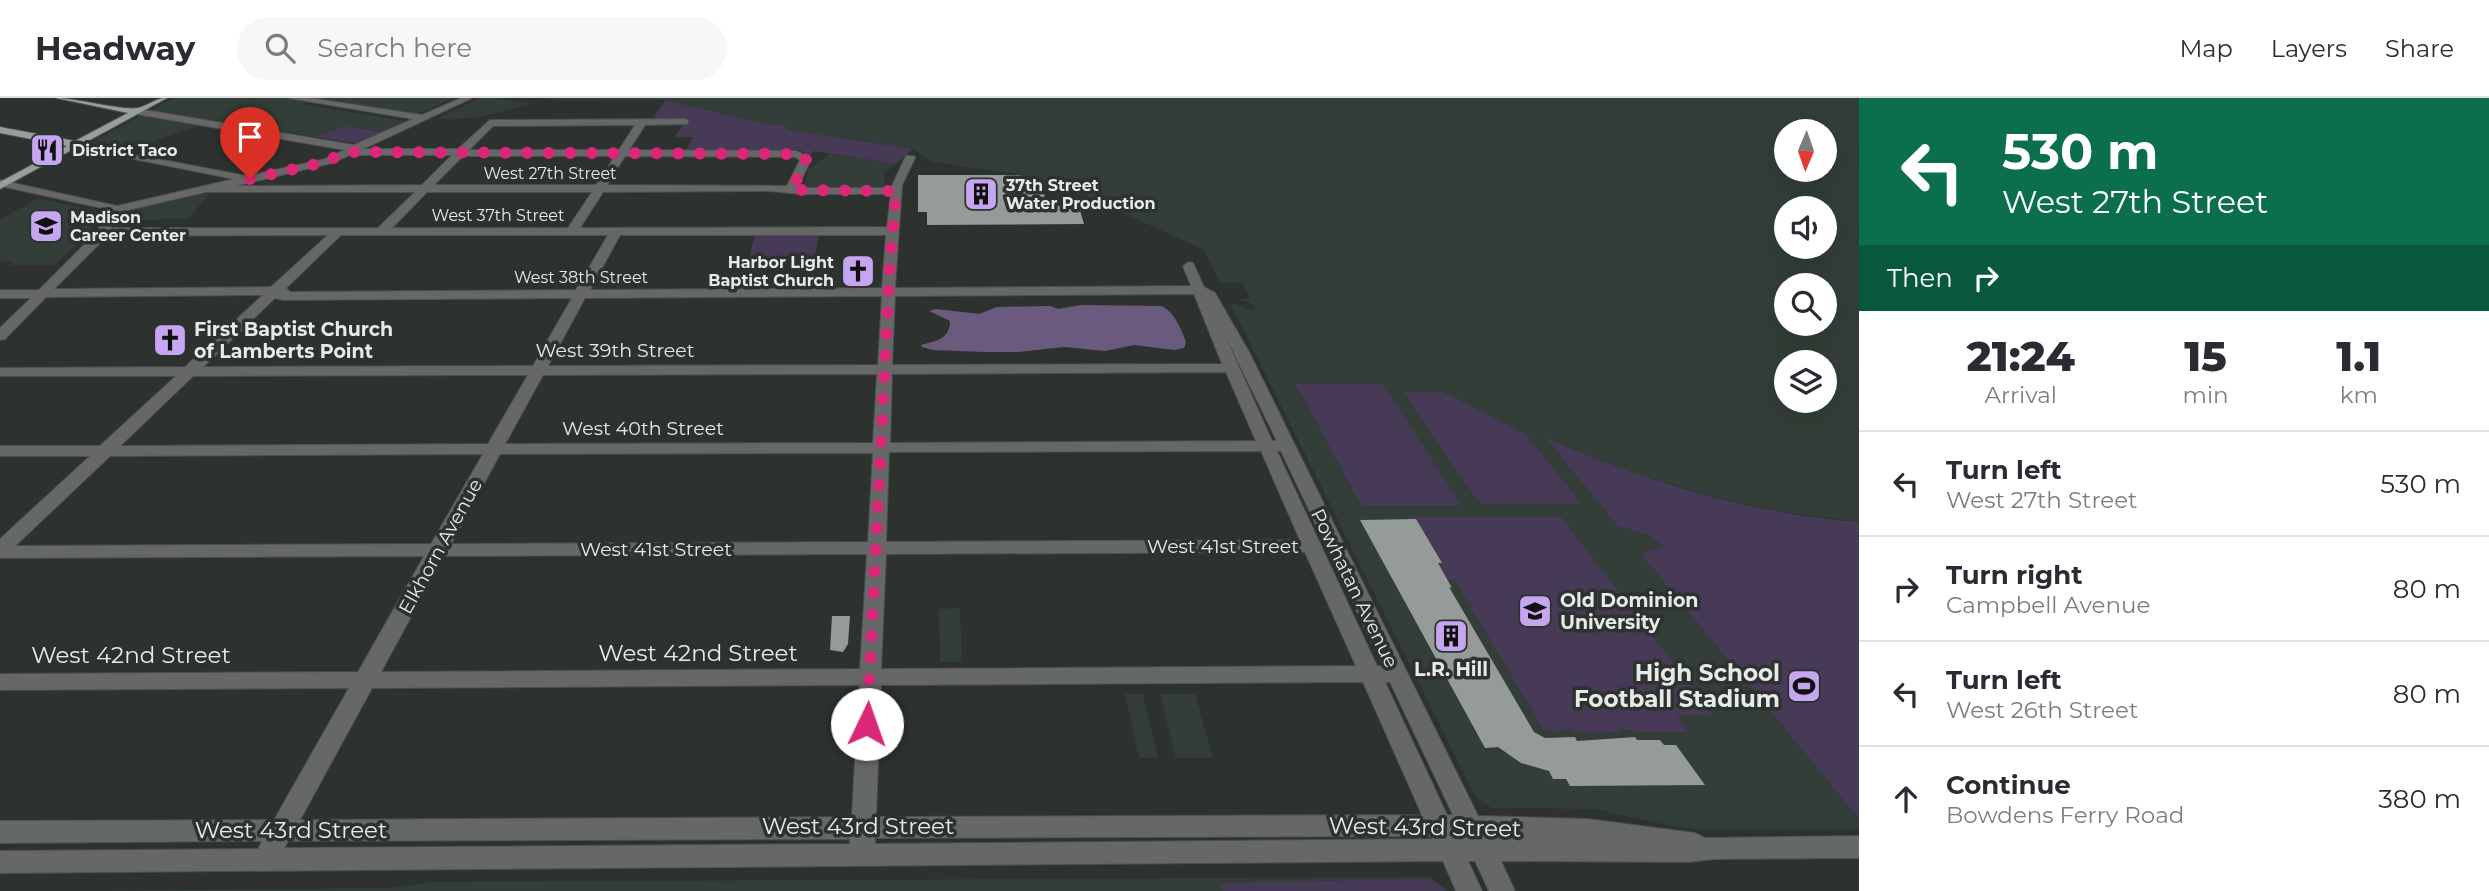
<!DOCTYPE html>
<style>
body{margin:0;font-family:Montserrat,sans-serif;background:#f7f7f7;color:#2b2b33;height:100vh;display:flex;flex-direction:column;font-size:26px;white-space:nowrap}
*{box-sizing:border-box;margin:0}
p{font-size:23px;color:#7c7c81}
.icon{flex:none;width:38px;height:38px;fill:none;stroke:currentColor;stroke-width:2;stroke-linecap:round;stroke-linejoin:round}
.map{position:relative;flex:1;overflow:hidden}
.sheet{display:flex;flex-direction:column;background:#fff;width:630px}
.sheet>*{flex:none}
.banner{background:#0b6e4f;color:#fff;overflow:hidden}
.needle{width:46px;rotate:182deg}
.fabs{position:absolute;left:1774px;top:21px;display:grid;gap:14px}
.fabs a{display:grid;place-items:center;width:63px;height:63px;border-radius:50%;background:#fff;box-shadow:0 7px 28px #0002;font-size:35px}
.pin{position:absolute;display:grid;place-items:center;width:60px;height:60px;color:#fff;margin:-72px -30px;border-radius:50% 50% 50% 0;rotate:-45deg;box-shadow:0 0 7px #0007}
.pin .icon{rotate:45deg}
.me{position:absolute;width:77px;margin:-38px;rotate:3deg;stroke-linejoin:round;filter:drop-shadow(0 0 5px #0008)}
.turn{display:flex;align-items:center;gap:24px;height:147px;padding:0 28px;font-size:32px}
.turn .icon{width:91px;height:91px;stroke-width:2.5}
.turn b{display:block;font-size:49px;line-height:60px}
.then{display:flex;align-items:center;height:66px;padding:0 28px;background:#0003;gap:14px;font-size:26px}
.eta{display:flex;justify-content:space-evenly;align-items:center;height:119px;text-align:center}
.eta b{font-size:42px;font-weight:800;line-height:49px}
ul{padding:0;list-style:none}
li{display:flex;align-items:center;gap:21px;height:105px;padding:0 28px;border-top:2px solid #e1e1e2}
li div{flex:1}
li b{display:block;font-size:26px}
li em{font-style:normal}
header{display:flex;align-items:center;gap:42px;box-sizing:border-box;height:98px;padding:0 35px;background:#fff;border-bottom:2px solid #e1e1e2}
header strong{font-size:33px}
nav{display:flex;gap:38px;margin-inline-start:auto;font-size:24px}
.search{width:490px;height:63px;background:#f7f7f7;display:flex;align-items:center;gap:18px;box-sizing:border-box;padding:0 24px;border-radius:38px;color:#7c7c81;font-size:26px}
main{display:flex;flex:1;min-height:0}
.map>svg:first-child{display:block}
</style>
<header>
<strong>Headway</strong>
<div class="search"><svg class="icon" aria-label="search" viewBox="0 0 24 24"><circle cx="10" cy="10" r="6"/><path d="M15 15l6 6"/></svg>Search here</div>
<nav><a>Map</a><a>Layers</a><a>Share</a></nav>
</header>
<main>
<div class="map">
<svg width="1859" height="793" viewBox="0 0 1859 793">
<rect width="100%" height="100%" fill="#2d322f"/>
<!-- built -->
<path fill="#323e37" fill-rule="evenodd" d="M173 0H455L417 16 317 1 302 6 406 23 383 34 343 28 315 39 209 21 197 28 130 52 91 45Z
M480 0H494L532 6 476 20 436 21Z
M543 0H1859V424L1776 413 1710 398 1624 372 1547 340 1618 428 1645 436 1665 447 1641 456 1859 721V731H1696L1671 728 1594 711 1491 710 1475 698 1230 205 1256 213 1253 206 1237 201H1250L1242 185H1220L1204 152 1054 83 1040 84 1017 76 932 64 913 51 802 34 787 31 784 27H769L665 2 561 3ZM1787 33H1825V72H1787ZM1787 110H1825V149H1787ZM1787 187H1825V226H1787ZM1787 264H1825V303H1787Z
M830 56 895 66 884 76 885 89H805L808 72Z
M210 95 189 120 119 124 127 112Z
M38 100 100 114 90 134 55 167H10L15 164 0 163V122Z
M960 510 962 564H940L939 511Z
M1125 596H1143L1158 660H1139Z
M1160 596H1195L1213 660H1176Z
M1430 779 1449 793H94L384 790 434 784Z"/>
<!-- green -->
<path fill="#463a57" d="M665 2 769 27H785L787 31 802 34 913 51 895 66 814 53 809 57 799 52H686L693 39H675L682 28 678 27 681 22 653 21Z
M343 28 383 34 356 45 315 39Z
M819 136 815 160H749L755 137Z
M1296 286H1382L1462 407H1361Z
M1403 294H1443L1525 336 1582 406H1480Z
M1545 339C1643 383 1751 416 1859 424V721L1641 456 1664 447 1645 436 1618 428Z
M1407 419H1561L1713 617H1677L1688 634H1637L1630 631H1619V634L1576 635 1571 632 1560 631 1557 635 1543 631 1455 482H1442Z
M1430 781 1443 789 1445 793H1223L1220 785Z"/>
<!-- water -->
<path fill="#6a5b7e" d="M1081 207 1161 208C1175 214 1181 231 1186 244L1184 250 1174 252 1134 247 1105 253 1064 249 1018 254H985L933 252 922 249 921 247C936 243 950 241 950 223L929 213 936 211 979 216 997 209 1050 208 1058 211Z"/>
<!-- building -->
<path fill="#959b98" d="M918 77H1019L1032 81 1033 84H1041L1047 107 1079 109 1084 126 927 127V114H918Z
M1416 421 1442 465H1438L1452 490 1449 489 1534 634 1545 640 1575 639 1577 643 1635 639 1637 642H1660L1664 647H1676L1705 687 1570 688 1566 681H1553L1549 673 1521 665 1498 649 1485 650 1360 422Z
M832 518H850L848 546 843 554 830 552Z"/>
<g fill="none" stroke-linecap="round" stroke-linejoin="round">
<!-- minor casing -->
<g stroke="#4b4f4d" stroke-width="2">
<path id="minor" d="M288 0H310L422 17 461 0H472L363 51H458L490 22 685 21 688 22V26L645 27 629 52 797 53 811 61 798 89 801 90H891L906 58H914L915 60 902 87 895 190 1191 188 1183 168 1189 164 1193 165 1204 189 1215 195 1249 254 1478 718 1588 721 1695 735 1705 740 1859 738V760L1715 761 1688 764 1501 763 1515 793H1489L1475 763H1468L1482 793H1456L1443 763 0 775V753L258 751 262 743 0 745V723L274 722 349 590 0 592V576L358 574 424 458 0 460V441L90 358H0V348H100L176 278H0V270L185 269 263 197 46 199 5 241 0 242V230L31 200H0V192H39L96 135 104 122 108 121 114 124 110 130H378L415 94H206L115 115 106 111 0 88V82L117 108 234 81 78 50 74 49V45L247 78 325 61 345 52 136 16 134 14 139 11 354 47 413 21ZM635 27 619 52H469L493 28ZM350 57H452L422 87 235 88 332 65ZM463 58H615L596 87H434ZM625 58 795 59 800 62 787 88 607 87ZM770 93 801 96H891L887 129 580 130 603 94ZM427 94H592L568 130H392ZM328 137 271 189 54 191 107 138ZM341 137H608L576 192 290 194 286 190ZM620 137H886L882 190 590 192ZM1194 196 1222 266 892 267 895 198ZM882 198 878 267 548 268 585 200ZM275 200 283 202 572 200 533 268 203 269ZM1222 231 1277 343H1272ZM1226 274 1256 343 890 345 892 276ZM877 276 873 345 505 346 543 277ZM528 277 488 346 120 348 193 278ZM1261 353 1300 442 886 444 889 354ZM1277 353H1281L1383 568H1377ZM873 355 868 444 451 446 500 356ZM483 356 431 446 15 448 110 358ZM1305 454 1356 568 881 571 886 456ZM867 456 860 571 381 574 444 458ZM1363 584 1422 717 876 719 881 587ZM1385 584H1390L1453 717H1447ZM859 587 852 719 300 722 372 590ZM1432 738 1433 741 875 746V740ZM1489 740 1533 741H1490ZM850 741V746L284 750 288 743Z"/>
</g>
<!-- major casing -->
<g stroke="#4b4f4d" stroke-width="2">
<path id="major" d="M56 0C75 0 125 13 137 10 149 8 154 0 167 0L0 91V84L67 48 0 35V29L75 43 128 15Z"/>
</g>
<!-- minor -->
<use href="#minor" fill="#656867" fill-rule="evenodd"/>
<!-- major -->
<use href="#major" fill="#999e9b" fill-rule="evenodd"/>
</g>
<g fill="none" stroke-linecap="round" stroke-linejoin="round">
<!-- route -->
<path stroke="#db2777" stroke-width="12" stroke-dasharray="0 21.6" d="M250 81 317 66 350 54 797 56 806 61 792 92 896 93 890 163 867 626"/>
</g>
<!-- icons -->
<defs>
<g id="restaurant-square" transform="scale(1.75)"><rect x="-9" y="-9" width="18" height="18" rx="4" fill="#c6a6f0" stroke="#2d322f"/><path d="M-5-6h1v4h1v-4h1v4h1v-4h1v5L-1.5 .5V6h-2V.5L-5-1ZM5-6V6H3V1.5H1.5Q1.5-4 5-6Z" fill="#111"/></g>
<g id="building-square" transform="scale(1.75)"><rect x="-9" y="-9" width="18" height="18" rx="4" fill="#c6a6f0" stroke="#2d322f"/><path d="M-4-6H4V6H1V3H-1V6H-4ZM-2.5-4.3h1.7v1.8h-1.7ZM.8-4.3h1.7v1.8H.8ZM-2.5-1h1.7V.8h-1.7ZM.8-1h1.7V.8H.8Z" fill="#111"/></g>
<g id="school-square" transform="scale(1.75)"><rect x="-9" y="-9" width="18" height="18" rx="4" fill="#c6a6f0" stroke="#2d322f"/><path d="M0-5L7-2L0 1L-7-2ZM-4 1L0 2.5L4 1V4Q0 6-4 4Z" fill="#111"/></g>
<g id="church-square" transform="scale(1.75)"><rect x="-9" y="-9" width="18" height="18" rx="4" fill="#c6a6f0" stroke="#2d322f"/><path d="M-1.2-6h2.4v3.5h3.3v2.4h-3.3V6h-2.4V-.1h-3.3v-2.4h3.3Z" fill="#111"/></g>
<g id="university-square" transform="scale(1.75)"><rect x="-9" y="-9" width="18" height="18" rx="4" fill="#c6a6f0" stroke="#2d322f"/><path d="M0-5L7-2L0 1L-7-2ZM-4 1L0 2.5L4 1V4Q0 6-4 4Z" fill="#111"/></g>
<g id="stadium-square" transform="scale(1.75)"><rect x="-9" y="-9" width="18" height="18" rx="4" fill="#c6a6f0" stroke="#2d322f"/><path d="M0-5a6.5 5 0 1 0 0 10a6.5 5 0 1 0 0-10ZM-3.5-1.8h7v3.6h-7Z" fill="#111"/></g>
</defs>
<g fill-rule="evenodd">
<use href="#restaurant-square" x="47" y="52"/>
<use href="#building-square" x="981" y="96"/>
<use href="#school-square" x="46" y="128"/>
<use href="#church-square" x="858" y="173"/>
<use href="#church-square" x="170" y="242"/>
<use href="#university-square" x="1535" y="513"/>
<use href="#building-square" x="1451" y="538"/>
<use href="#stadium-square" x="1804" y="588"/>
</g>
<g text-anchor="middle" stroke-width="7" stroke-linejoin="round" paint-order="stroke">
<!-- far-poi labels -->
<g font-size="16" font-weight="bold" fill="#e6eae8" stroke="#2d322f" text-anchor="start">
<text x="72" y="58">District Taco</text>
<text x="1006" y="93">37th Street<tspan x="1006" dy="18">Water Production</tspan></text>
<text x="70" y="125">Madison<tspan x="70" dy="18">Career Center</tspan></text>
<text x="834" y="170" text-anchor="end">Harbor Light<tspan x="834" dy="18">Baptist Church</tspan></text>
</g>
<!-- far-street labels -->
<g font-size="16" fill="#e6eae8" stroke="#2d322f">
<text x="550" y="81">West 27th Street</text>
<text x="498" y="123">West 37th Street</text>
<text x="581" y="185">West 38th Street</text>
</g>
<!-- poi labels -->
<g font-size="19" font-weight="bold" fill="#e6eae8" stroke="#2d322f" text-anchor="start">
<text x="194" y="238">First Baptist Church<tspan x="194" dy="22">of Lamberts Point</tspan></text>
<text x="1560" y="509">Old Dominion<tspan x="1560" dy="22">University</tspan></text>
<text x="1451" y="578" text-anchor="middle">L.R. Hill</text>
</g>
<!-- street labels -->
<g font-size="19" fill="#e6eae8" stroke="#2d322f">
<text x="615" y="259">West 39th Street</text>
<text x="643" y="337">West 40th Street</text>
<text transform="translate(440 448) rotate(-61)" y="7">Elkhorn Avenue</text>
<text x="1223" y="455">West 41st Street</text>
<text x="656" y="458">West 41st Street</text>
<text transform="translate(1355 490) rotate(64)" y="7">Powhatan Avenue</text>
</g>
<!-- near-street labels -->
<g font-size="23" fill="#e6eae8" stroke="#2d322f">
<text x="698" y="563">West 42nd Street</text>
<text x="131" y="565">West 42nd Street</text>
<text x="858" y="736">West 43rd Street</text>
<text transform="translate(1425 729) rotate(1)" y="8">West 43rd Street</text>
<text x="291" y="740">West 43rd Street</text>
</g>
<!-- near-poi labels -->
<g font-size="23" font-weight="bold" fill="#e6eae8" stroke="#2d322f" text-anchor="end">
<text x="1780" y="583">High School<tspan x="1780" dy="26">Football Stadium</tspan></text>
</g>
</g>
</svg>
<div class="fabs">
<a><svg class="needle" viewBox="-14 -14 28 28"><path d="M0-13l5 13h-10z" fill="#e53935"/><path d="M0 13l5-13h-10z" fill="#7c7c81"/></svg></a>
<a><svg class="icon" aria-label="sound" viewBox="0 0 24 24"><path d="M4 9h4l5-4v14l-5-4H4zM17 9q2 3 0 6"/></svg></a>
<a><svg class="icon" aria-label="search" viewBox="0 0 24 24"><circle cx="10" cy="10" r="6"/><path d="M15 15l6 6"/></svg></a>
<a><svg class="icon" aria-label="layers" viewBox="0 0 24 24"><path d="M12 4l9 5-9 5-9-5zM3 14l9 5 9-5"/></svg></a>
</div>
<div class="pin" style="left:250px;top:81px;background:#d93025"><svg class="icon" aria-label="arrive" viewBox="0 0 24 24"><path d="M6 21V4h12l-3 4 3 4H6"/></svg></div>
<svg class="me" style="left:867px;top:626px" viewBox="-20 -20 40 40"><circle r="19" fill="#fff"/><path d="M0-13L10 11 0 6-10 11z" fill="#db2777"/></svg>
</div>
<section class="sheet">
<div class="banner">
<div class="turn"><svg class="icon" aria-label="left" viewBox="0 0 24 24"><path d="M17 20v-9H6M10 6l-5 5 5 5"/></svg><div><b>530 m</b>West 27th Street</div></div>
<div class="then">Then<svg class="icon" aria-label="right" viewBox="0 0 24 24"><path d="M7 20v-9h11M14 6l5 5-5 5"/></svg></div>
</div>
<div class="eta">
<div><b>21:24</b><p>Arrival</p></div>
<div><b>15</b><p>min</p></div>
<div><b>1.1</b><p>km</p></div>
</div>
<ul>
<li><svg class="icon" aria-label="left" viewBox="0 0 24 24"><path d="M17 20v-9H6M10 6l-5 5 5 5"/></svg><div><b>Turn left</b><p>West 27th Street</p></div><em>530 m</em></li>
<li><svg class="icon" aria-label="right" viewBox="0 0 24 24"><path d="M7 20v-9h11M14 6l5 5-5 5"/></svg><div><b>Turn right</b><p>Campbell Avenue</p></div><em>80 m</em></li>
<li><svg class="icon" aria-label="left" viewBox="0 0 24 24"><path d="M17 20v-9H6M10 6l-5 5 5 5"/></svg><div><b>Turn left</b><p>West 26th Street</p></div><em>80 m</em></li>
<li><svg class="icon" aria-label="ahead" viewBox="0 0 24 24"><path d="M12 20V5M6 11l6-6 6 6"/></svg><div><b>Continue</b><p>Bowdens Ferry Road</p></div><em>380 m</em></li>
</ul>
</section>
</main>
